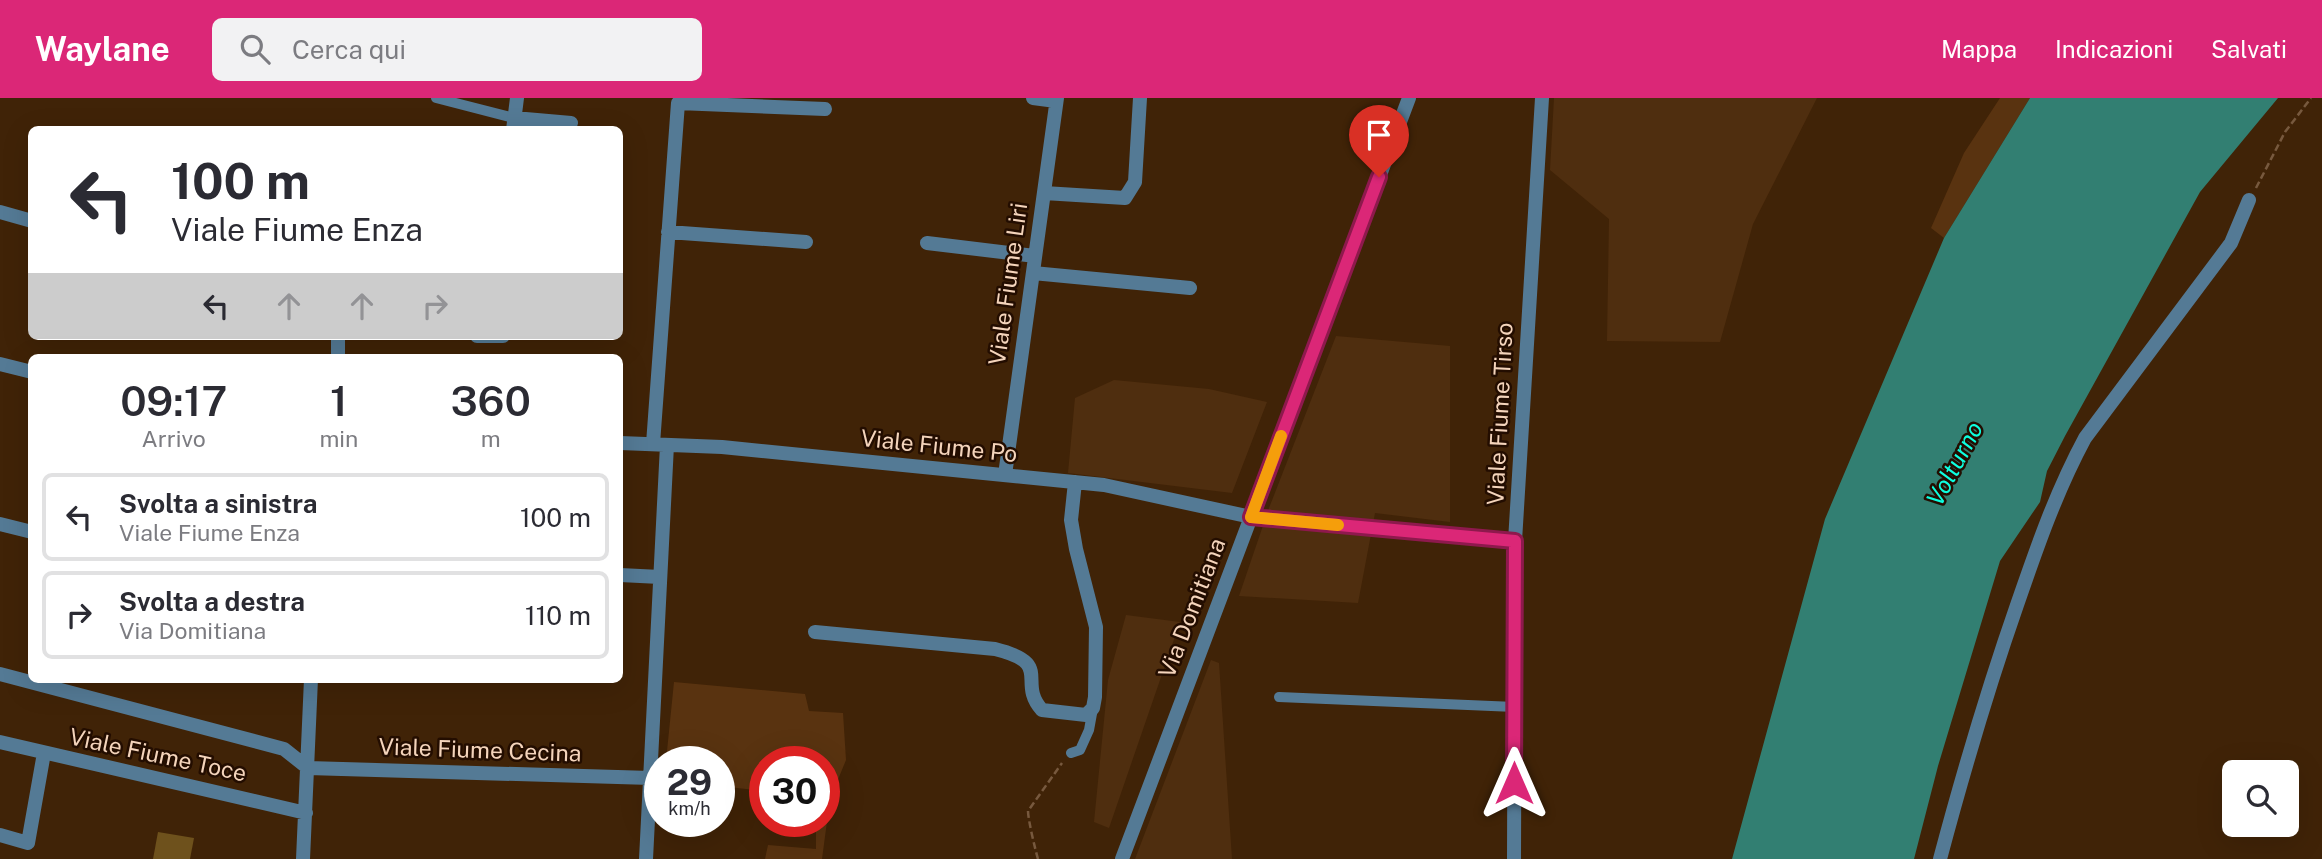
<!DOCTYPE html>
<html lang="it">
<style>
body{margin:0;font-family:"Public Sans",sans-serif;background:#f2f2f3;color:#2b2b33;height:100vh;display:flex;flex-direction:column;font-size:26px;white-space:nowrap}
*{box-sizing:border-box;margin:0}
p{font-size:23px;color:#7c7c81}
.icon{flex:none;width:38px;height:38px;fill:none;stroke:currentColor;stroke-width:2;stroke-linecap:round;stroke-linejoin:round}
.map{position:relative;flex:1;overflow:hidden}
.side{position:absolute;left:28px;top:256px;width:595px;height:329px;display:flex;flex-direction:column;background:#fff;border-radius:10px;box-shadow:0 7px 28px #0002}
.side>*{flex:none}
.guide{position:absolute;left:28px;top:28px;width:595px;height:214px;border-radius:10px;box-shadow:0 7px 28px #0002;background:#fff;color:#2b2b33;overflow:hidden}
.tools{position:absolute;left:2222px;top:662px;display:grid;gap:14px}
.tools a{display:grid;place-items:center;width:77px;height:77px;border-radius:10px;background:#fff;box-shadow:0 7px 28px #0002;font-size:35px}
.speed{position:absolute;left:644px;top:648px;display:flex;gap:14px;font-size:35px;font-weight:700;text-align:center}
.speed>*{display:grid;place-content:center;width:91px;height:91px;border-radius:50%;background:#fff;box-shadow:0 7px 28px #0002;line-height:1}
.speed small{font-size:18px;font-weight:400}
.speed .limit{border:10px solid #d22;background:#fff;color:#111}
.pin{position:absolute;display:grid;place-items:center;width:60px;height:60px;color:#fff;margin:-72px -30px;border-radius:50% 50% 50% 0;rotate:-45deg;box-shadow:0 0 7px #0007}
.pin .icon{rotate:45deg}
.me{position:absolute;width:77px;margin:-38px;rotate:0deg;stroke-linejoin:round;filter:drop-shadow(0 0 5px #0008)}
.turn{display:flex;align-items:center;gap:24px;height:147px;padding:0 28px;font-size:32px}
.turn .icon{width:91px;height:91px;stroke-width:2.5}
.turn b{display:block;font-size:49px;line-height:60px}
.lanes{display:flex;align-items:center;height:66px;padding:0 28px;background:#0003;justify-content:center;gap:35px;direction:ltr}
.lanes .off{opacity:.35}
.eta{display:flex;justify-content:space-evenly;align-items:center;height:119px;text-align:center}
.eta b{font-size:42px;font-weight:600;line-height:49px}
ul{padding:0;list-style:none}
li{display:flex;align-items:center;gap:21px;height:88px;margin:0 14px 10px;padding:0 14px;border:4px solid #e1e1e2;border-radius:10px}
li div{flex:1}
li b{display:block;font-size:26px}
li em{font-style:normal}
header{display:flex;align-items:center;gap:42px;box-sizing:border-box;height:98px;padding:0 35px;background:#db2777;color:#fff}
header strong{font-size:33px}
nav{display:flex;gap:38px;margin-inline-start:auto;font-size:24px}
.search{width:490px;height:63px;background:#f2f2f3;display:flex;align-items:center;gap:18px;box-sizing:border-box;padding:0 24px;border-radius:10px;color:#7c7c81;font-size:26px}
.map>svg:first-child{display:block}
</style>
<header>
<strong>Waylane</strong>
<div class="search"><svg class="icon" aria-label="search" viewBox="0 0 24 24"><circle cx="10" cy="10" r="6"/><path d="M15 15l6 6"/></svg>Cerca qui</div>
<nav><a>Mappa</a><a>Indicazioni</a><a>Salvati</a></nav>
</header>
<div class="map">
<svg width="2322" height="761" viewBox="0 0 2322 761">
<rect width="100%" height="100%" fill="#402307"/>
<!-- built -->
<path fill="#4f2e0f" d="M1554 0H1817L1753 126 1720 244 1607 243 1609 121 1550 72Z
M1336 238 1450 248V424L1375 415 1358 505 1239 498 1269 410Z
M1114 282 1209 291 1267 304 1232 395 1068 375 1075 300Z
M1126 517 1180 524 1109 730 1094 724 1108 582Z
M1211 562 1219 565 1232 761H1135Z"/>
<!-- green -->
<path fill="#593310" d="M2000 0H2030L1944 140 1931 130 1964 55Z
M674 584 805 596 809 613 843 615 846 662 830 701 822 761H765L768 747 816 751V723H824V663H765V693L719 688V663H666Z"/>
<!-- water -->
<path fill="#327f72" d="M2030 0H2278L2200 94 2065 338 2047 373 2040 404 2000 463 1938 668 1914 761H1732L1825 421 1944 140Z"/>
<!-- building -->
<path fill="#6e511c" d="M158 734 194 740 190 761H153Z"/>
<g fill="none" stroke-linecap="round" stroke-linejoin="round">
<!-- path -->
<path stroke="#77593e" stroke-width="2.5" stroke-dasharray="7 3.5" stroke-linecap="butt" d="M2256 90 2285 34 2311 0
M1038 761C1035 751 1028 721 1028 713L1062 665"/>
<!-- service -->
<path stroke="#547a95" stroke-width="10" d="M436 0 514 20
M1279 599 1515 609
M1071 655 1080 652 1089 632 1093 610"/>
<!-- minor -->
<path stroke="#547a95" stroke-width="14" d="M1033 0 1056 3
M514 20 571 25
M513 32 517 0
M1044 95 1125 100 1135 84 1140 0
M0 114 32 123
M668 134 806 144
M927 145 1035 158
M1033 175 1190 190
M477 238H503
M338 259V238
M0 266 32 274
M620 345 722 349 1104 387 1251 419 1515 443
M653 346 678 5 825 11
M1005 377 1057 0
M0 426 32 434
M620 477 660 479
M815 534 995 551C1055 566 1016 583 1042 612L1086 617 1093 610 1095 599 1096 529 1076 451 1071 422 1075 384
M0 576 284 651 308 670 651 680
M0 644 306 715
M0 737 28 745 44 655
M303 761 311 581
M646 761 667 347
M1514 761 1515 443 1542 0
M1940 761C1963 675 1988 590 2017 507 2037 449 2056 394 2085 340L2231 145 2249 102"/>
<!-- tertiary -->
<path stroke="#547a95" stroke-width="14" d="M1122 761 1409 0"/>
</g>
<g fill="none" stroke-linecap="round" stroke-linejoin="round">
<!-- route casing -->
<g stroke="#8e194d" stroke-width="18">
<path id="route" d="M1379 79 1251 419 1515 443 1514 685"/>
</g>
<!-- route -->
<use href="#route" stroke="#db2777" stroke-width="12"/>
<!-- slow -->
<path stroke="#f59e0b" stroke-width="12" d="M1281 338 1251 419 1338 427"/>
</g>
<g text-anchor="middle" stroke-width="5" stroke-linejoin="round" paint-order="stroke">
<!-- street labels -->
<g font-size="23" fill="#f4d4bb" stroke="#230d00">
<text transform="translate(1008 186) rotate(-82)" y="8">Viale Fiume Liri</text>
<text transform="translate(1500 316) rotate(-87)" y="8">Viale Fiume Tirso</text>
<text transform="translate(939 348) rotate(6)" y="8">Viale Fiume Po</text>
<text transform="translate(1192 510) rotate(-69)" y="8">Via Domitiana</text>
<text transform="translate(480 652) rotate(2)" y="8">Viale Fiume Cecina</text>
<text transform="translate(158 657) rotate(12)" y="8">Viale Fiume Toce</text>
</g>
<!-- water labels -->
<g font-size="24" font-style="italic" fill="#0efedf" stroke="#230d00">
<text transform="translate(1955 366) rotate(-62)" y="8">Volturno</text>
</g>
</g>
</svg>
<div class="tools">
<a><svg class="icon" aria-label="search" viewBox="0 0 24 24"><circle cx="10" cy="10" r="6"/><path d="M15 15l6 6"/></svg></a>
</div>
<div class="speed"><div>29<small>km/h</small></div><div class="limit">30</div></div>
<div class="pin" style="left:1379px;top:79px;background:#d93025"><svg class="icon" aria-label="arrive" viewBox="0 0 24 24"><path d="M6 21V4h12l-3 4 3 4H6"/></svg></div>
<svg class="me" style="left:1514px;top:685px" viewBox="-20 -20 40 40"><path d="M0-17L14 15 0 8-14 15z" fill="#db2777" stroke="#fff" stroke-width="4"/></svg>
<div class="guide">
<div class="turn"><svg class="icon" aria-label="left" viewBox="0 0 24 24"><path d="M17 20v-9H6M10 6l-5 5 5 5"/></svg><div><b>100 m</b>Viale Fiume Enza</div></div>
<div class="lanes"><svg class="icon" aria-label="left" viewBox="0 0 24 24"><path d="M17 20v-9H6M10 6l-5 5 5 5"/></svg><svg class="icon off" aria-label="ahead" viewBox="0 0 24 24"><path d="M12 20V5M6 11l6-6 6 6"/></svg><svg class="icon off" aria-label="ahead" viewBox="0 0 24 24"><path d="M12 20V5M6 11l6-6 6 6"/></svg><svg class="icon off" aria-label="right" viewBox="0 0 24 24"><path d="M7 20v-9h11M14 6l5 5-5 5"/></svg></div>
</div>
<section class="side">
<div class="eta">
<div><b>09:17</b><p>Arrivo</p></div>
<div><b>1</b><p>min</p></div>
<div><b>360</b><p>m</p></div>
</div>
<ul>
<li><svg class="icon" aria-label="left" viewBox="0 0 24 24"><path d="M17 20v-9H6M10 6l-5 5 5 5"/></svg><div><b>Svolta a sinistra</b><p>Viale Fiume Enza</p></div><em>100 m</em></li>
<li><svg class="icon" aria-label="right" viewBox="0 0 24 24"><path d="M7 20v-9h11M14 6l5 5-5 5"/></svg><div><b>Svolta a destra</b><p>Via Domitiana</p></div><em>110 m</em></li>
</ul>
</section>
</div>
